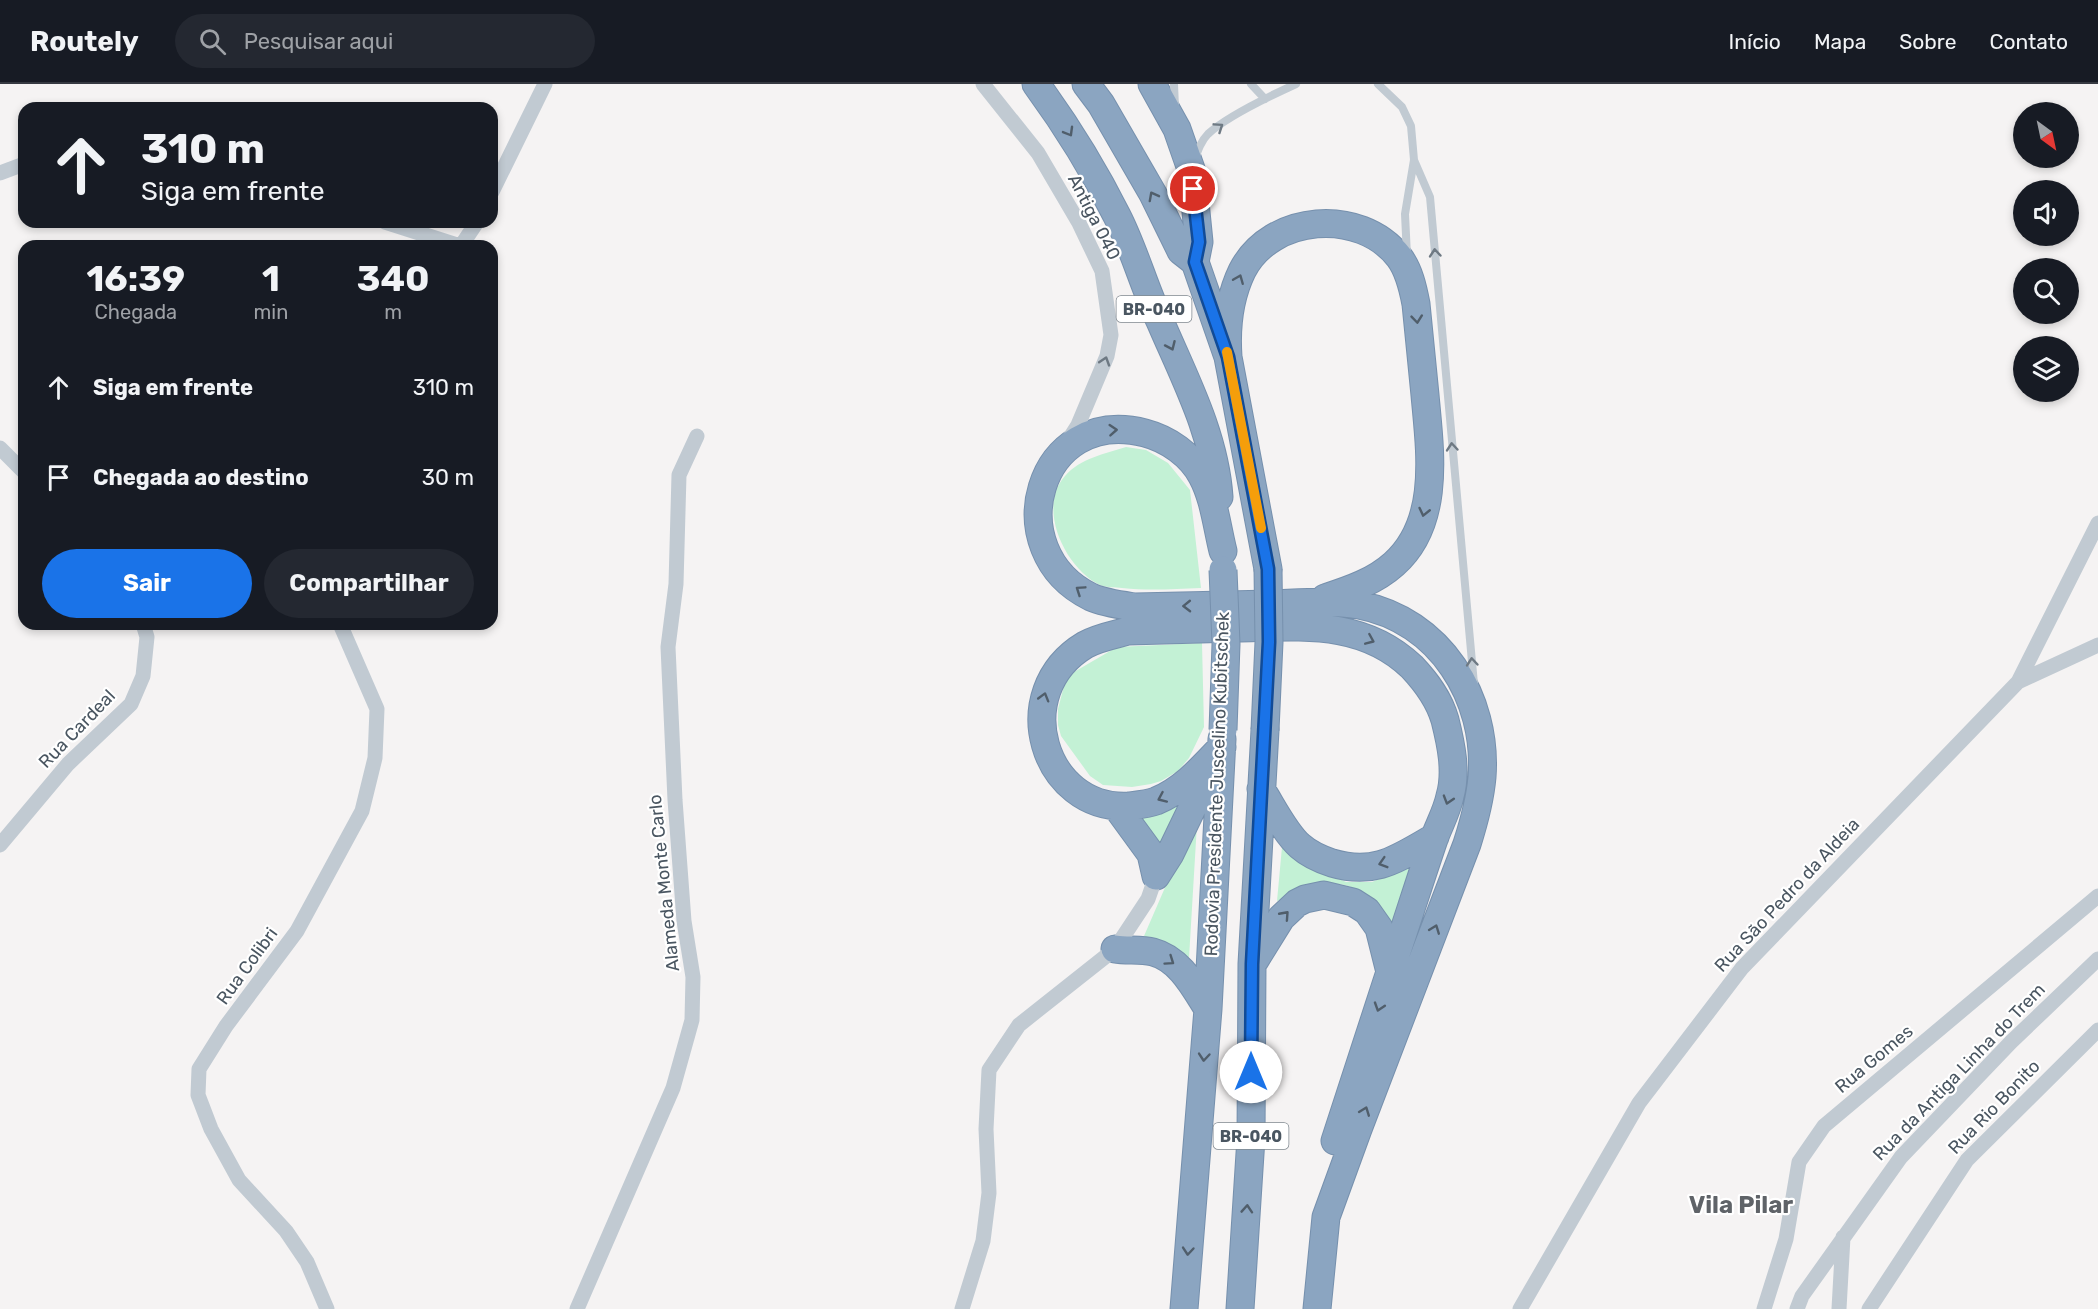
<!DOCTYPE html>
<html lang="pt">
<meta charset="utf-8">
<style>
body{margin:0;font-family:Rubik,sans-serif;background:#242831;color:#f1f3f6;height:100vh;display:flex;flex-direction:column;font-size:22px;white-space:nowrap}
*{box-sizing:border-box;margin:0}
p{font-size:20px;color:#9ea1a6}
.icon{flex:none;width:33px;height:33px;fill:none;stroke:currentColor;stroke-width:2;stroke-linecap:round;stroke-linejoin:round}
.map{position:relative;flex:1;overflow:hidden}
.drawer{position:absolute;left:18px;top:156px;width:480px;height:390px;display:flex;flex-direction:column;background:#171b24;border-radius:18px;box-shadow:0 3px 9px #0003}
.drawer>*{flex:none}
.guide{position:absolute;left:18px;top:18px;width:480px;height:126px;border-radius:18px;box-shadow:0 3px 9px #0003;background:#171b24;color:#f1f3f6;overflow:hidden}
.needle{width:39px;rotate:147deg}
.fabs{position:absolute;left:2013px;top:18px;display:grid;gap:12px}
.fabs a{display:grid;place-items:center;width:66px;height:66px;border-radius:50%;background:#171b24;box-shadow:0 3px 9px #0003;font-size:30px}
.pin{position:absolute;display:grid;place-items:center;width:51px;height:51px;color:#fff;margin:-26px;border:3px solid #fff;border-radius:50%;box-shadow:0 2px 6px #0007}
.me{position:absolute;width:66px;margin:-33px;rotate:0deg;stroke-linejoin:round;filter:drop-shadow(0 0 4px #0008)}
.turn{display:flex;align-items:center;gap:21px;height:126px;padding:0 24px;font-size:27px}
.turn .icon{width:78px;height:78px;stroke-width:2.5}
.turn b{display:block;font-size:42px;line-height:51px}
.eta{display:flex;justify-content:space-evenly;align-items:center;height:102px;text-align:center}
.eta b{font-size:36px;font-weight:700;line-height:42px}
.action{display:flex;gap:12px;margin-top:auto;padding:12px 24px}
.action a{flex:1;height:69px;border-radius:36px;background:#1a73e8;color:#fff;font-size:24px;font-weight:700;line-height:69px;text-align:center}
.action a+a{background:#242831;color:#f1f3f6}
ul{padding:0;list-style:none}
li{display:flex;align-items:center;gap:18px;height:90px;padding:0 24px}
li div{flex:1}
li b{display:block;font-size:22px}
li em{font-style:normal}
header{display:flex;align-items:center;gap:36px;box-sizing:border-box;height:84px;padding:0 30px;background:#171b24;border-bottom:2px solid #363941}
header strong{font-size:28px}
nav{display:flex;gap:33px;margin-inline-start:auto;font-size:21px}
.search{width:420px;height:54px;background:#242831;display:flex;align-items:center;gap:15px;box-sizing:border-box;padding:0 21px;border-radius:33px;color:#9ea1a6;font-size:22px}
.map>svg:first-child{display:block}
</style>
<header>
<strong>Routely</strong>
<div class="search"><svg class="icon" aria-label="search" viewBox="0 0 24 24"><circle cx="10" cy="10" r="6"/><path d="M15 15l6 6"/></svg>Pesquisar aqui</div>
<nav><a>Início</a><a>Mapa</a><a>Sobre</a><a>Contato</a></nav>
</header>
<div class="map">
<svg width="2098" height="1225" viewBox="0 0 2098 1225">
<rect width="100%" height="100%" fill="#f5f3f3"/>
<!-- green -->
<path fill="#c3f1d5" d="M1126 363 1146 366 1168 379 1190 406 1201 504C1174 505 1149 507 1122 504 1115 503 1107 504 1100 501 1066 485 1036 424 1065 392 1081 374 1104 370 1126 363Z
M1202 559 1204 643 1189 674 1178 687 1161 697 1151 700 1132 703 1103 701 1090 692 1061 652 1058 641V625L1065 598 1074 588 1117 563Z
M1182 720 1161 766 1139 733Z
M1193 739 1197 740 1189 874 1144 852Z
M1282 763 1304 779 1346 798H1372L1414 780 1389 850C1382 841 1362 809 1355 805 1331 791 1300 810 1277 817Z"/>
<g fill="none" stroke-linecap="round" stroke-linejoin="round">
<!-- highway casing -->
<g stroke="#7690ad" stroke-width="29">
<path id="highway" d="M1036 0C1066 41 1094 86 1117 132 1134 165 1144 203 1160 237 1184 293 1215 351 1219 413
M1086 0 1101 20 1153 110 1181 167 1195 178 1228 273 1268 485
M1152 0 1177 45 1192 88 1199 158 1195 178
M1228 273C1226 244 1229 214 1242 187 1271 130 1360 123 1399 173 1409 186 1413 204 1416 220 1419 251 1422 281 1425 311 1430 367 1441 438 1394 480 1374 498 1349 506 1325 514
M1223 467C1217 443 1214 414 1202 392 1191 371 1168 355 1145 349 1037 321 997 467 1091 513 1104 519 1121 521 1135 523 1181 522 1227 521 1272 520 1300 519 1331 516 1359 521 1440 536 1488 614 1482 693 1480 716 1474 738 1467 760L1358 1045 1326 1133 1317 1225
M1222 663C1202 684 1183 706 1156 717 1148 720 1137 721 1129 722 1043 727 1007 608 1085 561 1097 554 1113 551 1128 547 1164 546 1200 545 1236 544 1300 543 1362 535 1412 583 1427 599 1439 615 1445 636 1451 660 1457 688 1450 712 1447 727 1439 741 1434 755 1419 799 1405 844 1390 888
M1261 705C1272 722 1285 749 1300 762 1309 770 1320 775 1332 779 1376 792 1398 774 1435 753
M1116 722 1151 770 1156 792
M1156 792 1170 770 1212 683
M1115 865C1126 867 1141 865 1153 868 1180 875 1194 903 1208 925
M1255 876 1281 834 1297 819 1305 815 1324 811 1353 818 1367 827 1379 844 1390 888 1335 1057
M1184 1225 1208 925 1222 655
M1240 1225 1251 1054 1252 880 1265 646"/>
</g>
<!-- lane -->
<path stroke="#c1cad2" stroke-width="8" d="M1174 0 1175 23
M1251 0 1265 15
M1378 0 1402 23 1411 42 1414 76 1405 130 1407 172
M1195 75C1198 66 1201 57 1208 50 1227 32 1272 11 1296 0
M1414 76 1430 113 1474 600"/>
<!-- street -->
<path stroke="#c1cad2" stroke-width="15" d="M983 0 1038 69 1079 139 1102 187 1111 251 1107 272 1078 341 1066 360
M0 89 24 80
M492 108 545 0
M385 138 460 162
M461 162 477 138
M0 364 24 388
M2018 598 2098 561
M0 761 68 680 131 620 143 592 147 553 143 540
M327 1225 307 1178 286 1147 239 1096 211 1045 198 1011 199 985 226 942 297 847 362 727 375 674 377 625 340 540
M577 1225 673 1004 692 936 693 893 684 837 675 716 668 563 676 500 679 391 697 352
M962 1225 983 1157 989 1109 986 1045 989 986 1019 941 1115 865 1148 815 1156 792
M1520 1225 1639 1019 1742 884 2018 598 2098 439
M1764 1225 1786 1155 1799 1078 1824 1042 2098 812
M1797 1225 1802 1212 1901 1073 2011 958 2098 875
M1839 1225 1843 1153
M1869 1225 1967 1076 2098 946"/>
<!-- highway -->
<use href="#highway" stroke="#8ba5c1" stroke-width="27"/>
<!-- highway-bridge casing -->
<g stroke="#7690ad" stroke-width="29" stroke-linecap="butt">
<path id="highway-bridge" d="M1223 486 1226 560 1223 646
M1265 646 1269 558 1268 485"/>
</g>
<!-- highway-bridge -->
<use href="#highway-bridge" stroke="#8ba5c1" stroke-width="27"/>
</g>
<!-- one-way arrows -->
<defs><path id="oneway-chevron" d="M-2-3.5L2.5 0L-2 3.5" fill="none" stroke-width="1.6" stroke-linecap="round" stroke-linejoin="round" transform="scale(1.5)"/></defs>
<g stroke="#6e7983">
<use href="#oneway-chevron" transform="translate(1219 43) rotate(-34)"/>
<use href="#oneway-chevron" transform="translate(1435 169) rotate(-95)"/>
<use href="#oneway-chevron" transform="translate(1105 277) rotate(-72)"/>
<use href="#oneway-chevron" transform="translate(1452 363) rotate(-95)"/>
<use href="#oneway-chevron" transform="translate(1472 578) rotate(-95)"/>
</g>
<g stroke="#505e6b">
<use href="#oneway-chevron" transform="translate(1069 48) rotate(60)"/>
<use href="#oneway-chevron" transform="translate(1153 112) rotate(-118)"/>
<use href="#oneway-chevron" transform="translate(1239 195) rotate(-68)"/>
<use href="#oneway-chevron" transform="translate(1417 235) rotate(84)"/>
<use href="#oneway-chevron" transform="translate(1171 262) rotate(66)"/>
<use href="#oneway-chevron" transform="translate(1113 346) rotate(-4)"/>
<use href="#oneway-chevron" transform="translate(1424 428) rotate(103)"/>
<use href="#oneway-chevron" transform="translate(1080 506) rotate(-146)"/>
<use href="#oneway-chevron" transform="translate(1187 522) rotate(179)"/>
<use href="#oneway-chevron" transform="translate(1370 556) rotate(23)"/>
<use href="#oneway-chevron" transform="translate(1044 613) rotate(-74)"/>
<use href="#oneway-chevron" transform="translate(1162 714) rotate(156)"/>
<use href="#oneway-chevron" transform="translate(1448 716) rotate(107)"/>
<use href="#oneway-chevron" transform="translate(1383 779) rotate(163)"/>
<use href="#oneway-chevron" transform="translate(1285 831) rotate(-48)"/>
<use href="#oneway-chevron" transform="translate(1435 845) rotate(-69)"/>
<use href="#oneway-chevron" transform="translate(1170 877) rotate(35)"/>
<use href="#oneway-chevron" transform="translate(1379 923) rotate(108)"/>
<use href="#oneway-chevron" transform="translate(1204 973) rotate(95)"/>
<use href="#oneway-chevron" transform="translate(1365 1027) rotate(-69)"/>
<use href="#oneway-chevron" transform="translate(1247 1125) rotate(-86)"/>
<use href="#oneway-chevron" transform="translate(1188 1167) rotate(95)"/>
</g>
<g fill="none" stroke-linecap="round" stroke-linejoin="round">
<!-- route casing -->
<g stroke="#114b97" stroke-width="15">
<path id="route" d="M1193 105 1199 158 1195 178 1228 273 1268 485 1269 558 1252 880 1251 988"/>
</g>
<!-- route -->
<use href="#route" stroke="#1a73e8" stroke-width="10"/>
<!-- slow -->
<path stroke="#f59e0b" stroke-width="10" d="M1227 268 1261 444"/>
</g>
<g text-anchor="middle" stroke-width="4.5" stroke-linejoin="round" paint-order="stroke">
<!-- shield labels -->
<g fill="#fff" stroke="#808990" stroke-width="1.5">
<rect x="1116.5" y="212" width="75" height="26" rx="4.5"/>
<rect x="1213.5" y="1039" width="75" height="26" rx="4.5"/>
</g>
<g font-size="16" font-weight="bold" fill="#4a5661">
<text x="1154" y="231">BR-040</text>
<text x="1251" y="1058">BR-040</text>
</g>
<!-- street labels -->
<g font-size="18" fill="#4a5661" stroke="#fff">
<text transform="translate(1094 133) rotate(63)" y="6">Antiga 040</text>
<text transform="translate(77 645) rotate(-46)" y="6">Rua Cardeal</text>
<text transform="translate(1217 700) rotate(-88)" y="6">Rodovia Presidente Juscelino Kubitschek</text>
<text transform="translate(664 799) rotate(-96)" y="6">Alameda Monte Carlo</text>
<text transform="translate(1787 811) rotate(-47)" y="6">Rua São Pedro da Aldeia</text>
<text transform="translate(247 882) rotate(-54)" y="6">Rua Colibri</text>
<text transform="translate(1874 975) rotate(-40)" y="6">Rua Gomes</text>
<text transform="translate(1959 988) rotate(-46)" y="6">Rua da Antiga Linha do Trem</text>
<text transform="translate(1994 1023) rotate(-46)" y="6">Rua Rio Bonito</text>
</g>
<!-- district labels -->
<g font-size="24" font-weight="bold" fill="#5f6368" stroke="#fff">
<text x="1741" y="1129">Vila Pilar</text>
</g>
</g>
</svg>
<div class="fabs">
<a><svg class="needle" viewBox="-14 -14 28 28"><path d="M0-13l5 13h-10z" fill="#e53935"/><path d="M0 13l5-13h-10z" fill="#9ea1a6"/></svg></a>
<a><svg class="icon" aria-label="sound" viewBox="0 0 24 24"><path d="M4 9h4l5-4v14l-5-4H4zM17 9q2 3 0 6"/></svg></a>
<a><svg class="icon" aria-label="search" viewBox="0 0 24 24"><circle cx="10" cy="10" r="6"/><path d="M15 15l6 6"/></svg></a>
<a><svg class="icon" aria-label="layers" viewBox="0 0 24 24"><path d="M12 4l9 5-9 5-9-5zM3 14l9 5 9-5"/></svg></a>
</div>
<div class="pin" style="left:1193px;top:105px;background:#d93025"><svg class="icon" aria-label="arrive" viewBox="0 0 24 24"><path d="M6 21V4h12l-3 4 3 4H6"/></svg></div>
<svg class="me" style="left:1251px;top:988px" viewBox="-20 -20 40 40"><circle r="19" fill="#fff"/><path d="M0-13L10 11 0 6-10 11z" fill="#1a73e8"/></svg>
<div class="guide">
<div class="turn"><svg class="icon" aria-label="ahead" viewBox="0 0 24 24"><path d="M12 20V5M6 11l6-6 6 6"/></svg><div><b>310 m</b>Siga em frente</div></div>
</div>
<section class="drawer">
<div class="eta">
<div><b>16:39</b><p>Chegada</p></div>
<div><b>1</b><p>min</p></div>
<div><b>340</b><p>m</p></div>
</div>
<ul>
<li><svg class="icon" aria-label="ahead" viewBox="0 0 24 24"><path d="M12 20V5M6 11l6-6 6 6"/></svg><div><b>Siga em frente</b></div><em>310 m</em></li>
<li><svg class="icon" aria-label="arrive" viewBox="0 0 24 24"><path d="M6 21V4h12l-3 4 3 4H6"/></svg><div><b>Chegada ao destino</b></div><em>30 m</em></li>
</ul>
<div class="action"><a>Sair</a><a>Compartilhar</a></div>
</section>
</div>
